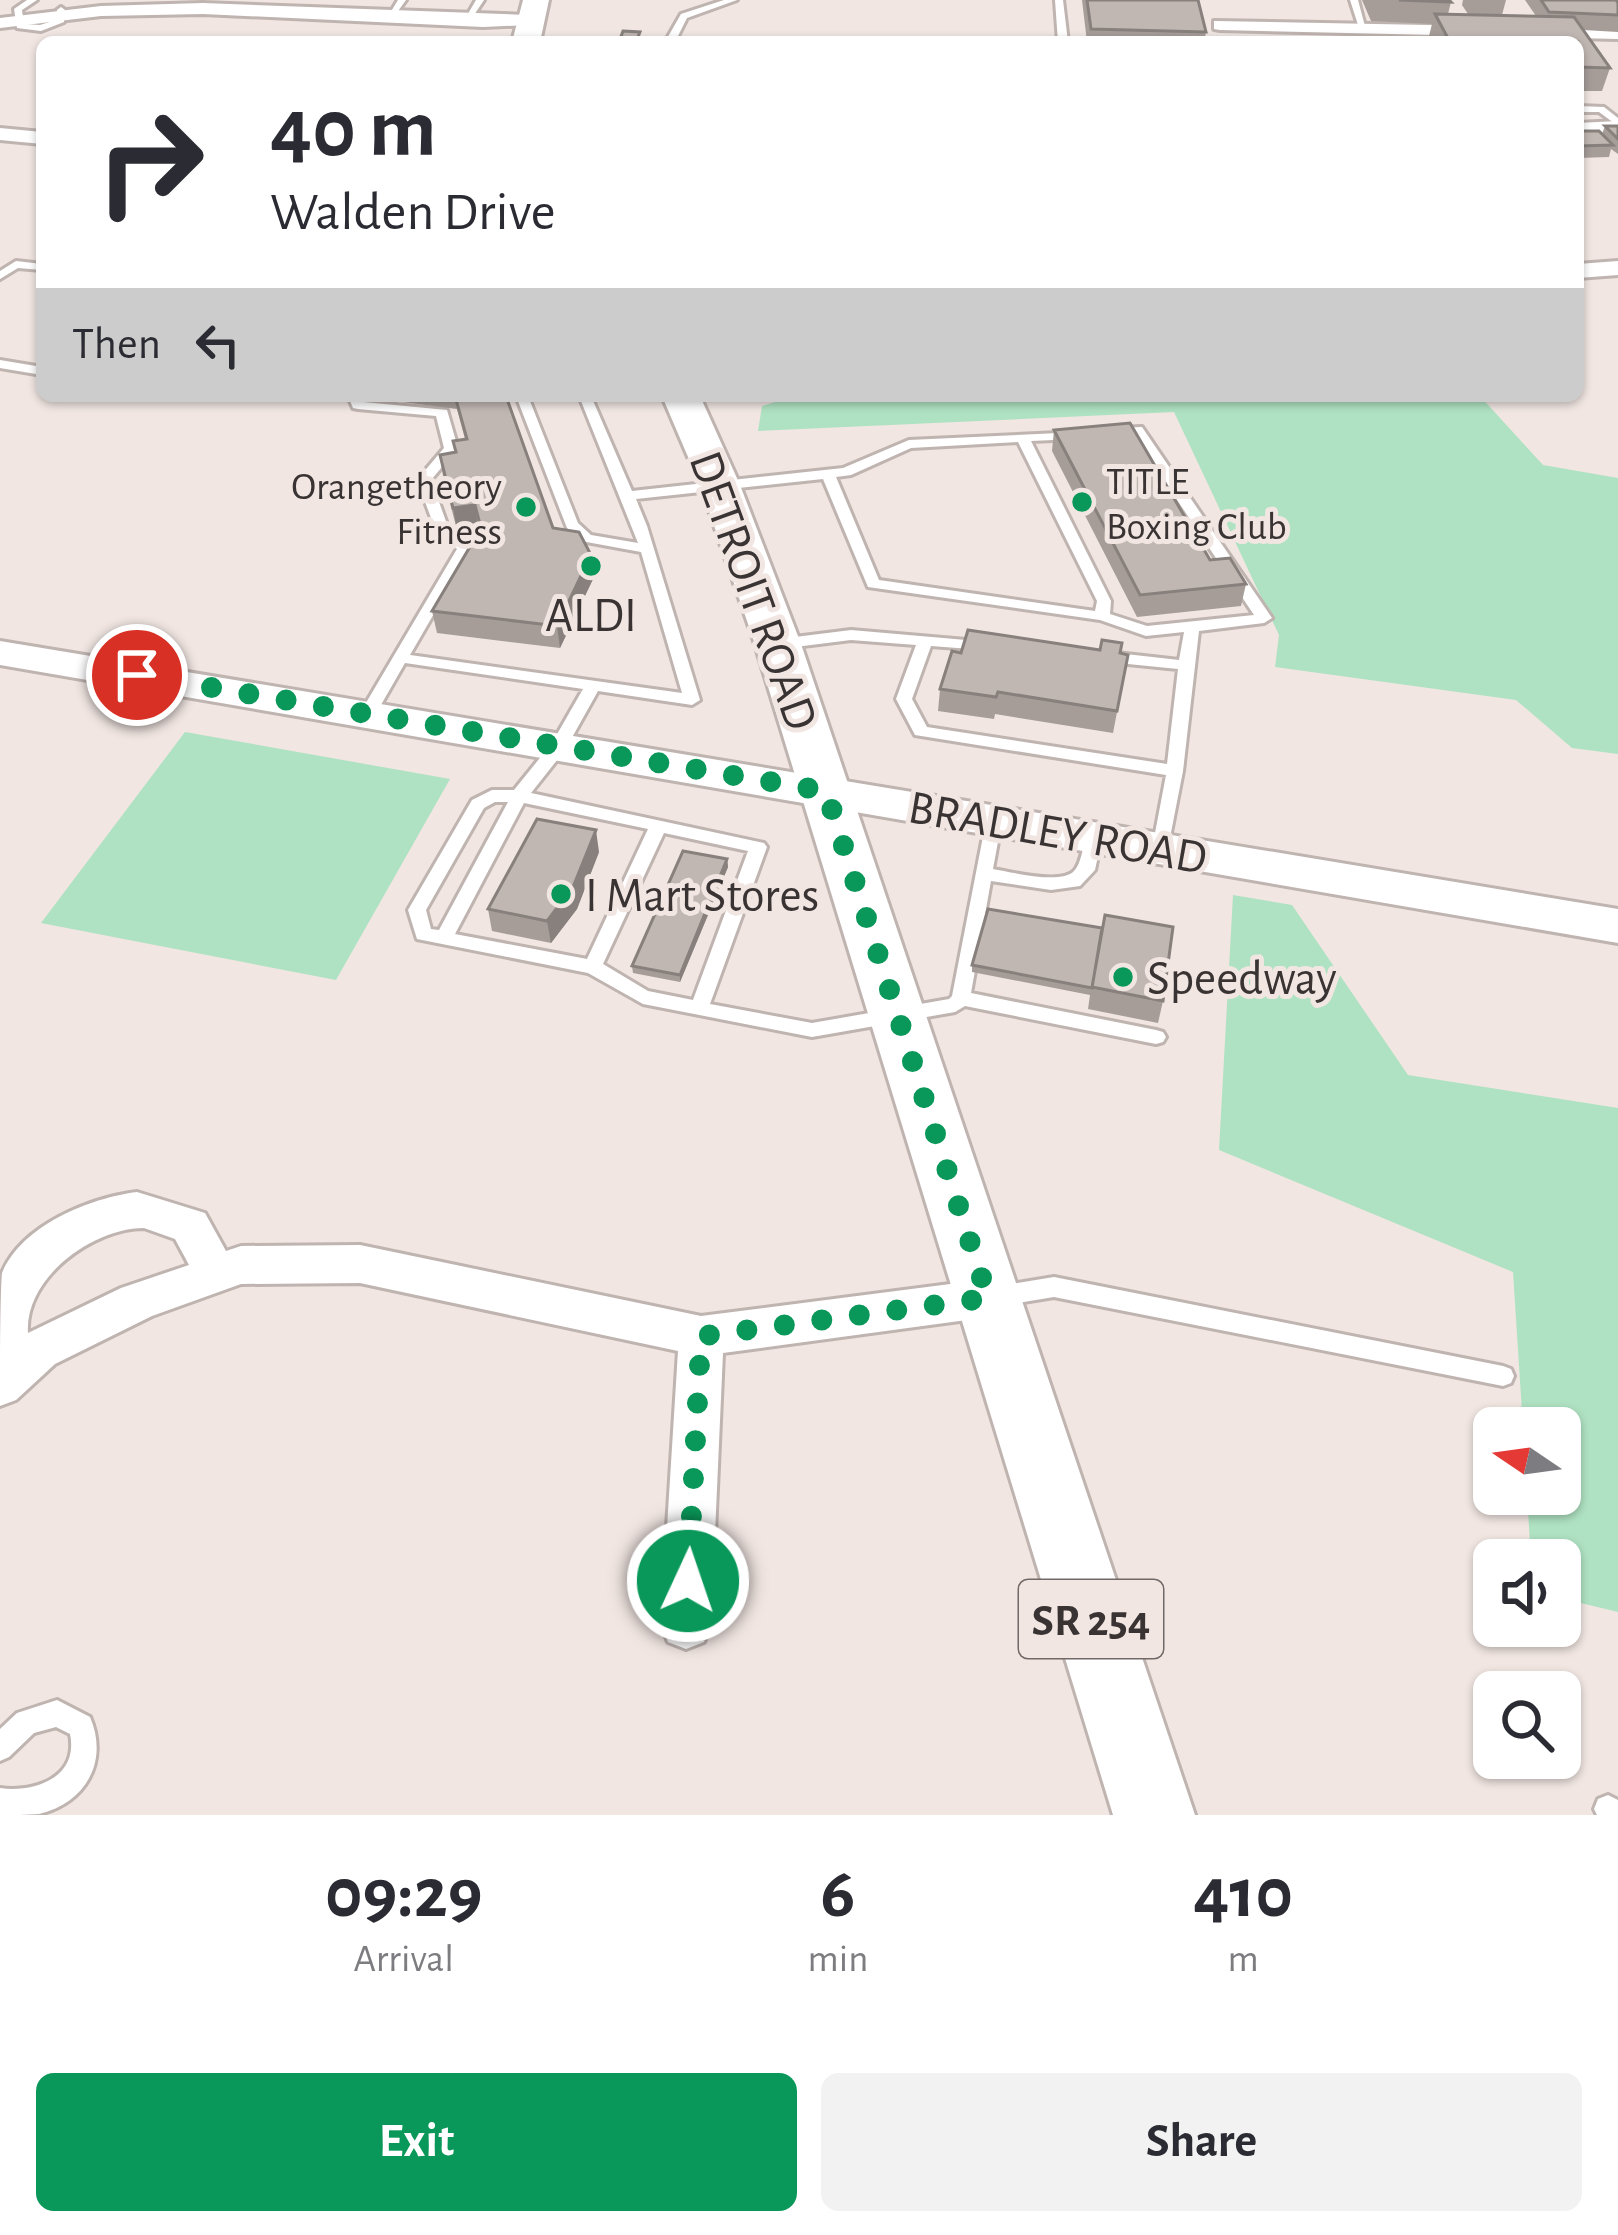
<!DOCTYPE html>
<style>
body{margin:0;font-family:"Alegreya Sans",sans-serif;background:#f2f2f3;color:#2b2b33;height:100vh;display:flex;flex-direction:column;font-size:45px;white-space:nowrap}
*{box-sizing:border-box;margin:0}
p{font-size:39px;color:#7c7c81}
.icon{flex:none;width:66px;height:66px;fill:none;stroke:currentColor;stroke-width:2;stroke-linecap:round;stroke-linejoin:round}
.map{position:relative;height:1815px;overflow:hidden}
.details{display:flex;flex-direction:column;background:#fff;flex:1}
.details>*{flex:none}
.guide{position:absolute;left:36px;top:36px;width:1548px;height:366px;border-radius:18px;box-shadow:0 3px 9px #0004;background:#fff;color:#2b2b33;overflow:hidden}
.needle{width:78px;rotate:283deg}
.buttons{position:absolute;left:1473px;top:1407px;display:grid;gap:24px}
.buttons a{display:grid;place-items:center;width:108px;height:108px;border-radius:18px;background:#fff;box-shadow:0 3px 9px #0004;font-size:60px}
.pin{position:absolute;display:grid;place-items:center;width:102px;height:102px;color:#fff;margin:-51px;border:6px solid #fff;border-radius:50%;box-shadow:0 3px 12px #0007}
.me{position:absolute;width:132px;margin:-66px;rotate:3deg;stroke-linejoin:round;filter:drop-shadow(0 0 9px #0008)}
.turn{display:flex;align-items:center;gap:42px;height:252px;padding:0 36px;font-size:54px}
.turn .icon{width:156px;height:156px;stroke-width:2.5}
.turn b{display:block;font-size:84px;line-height:102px}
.then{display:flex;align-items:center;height:114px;padding:0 36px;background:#0003;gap:24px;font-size:45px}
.eta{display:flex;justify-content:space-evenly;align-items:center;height:204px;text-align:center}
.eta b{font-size:72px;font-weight:600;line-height:84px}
.button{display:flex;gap:24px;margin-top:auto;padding:24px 36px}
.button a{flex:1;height:138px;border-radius:18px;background:#099859;color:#fff;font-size:48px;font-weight:600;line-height:138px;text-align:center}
.button a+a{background:#f2f2f3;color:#2b2b33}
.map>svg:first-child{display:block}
</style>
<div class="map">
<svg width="1618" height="1815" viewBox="0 0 1618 1815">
<rect width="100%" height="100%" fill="#f1e6e2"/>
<!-- green -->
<path fill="#afe2c2" d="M795 396H1480L1543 465 1618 478V754L1572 748 1516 700 1275 667 1279 635 1174 412 758 431 762 406Z
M185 732 450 779 336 980 41 923Z
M1233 895 1292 905 1408 1075 1618 1108V1612L1560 1598V1560H1531L1527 1494H1560V1428H1523L1513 1272 1219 1150Z"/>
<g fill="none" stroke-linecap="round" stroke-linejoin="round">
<!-- service casing -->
<g stroke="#bfb4b0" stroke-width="6">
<path id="service" d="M27 0H37L22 10 24 24 40 25 56 20 57 10 61 7 65 10 64 22 41 31 17 28 14 9Z
M398 0H406L393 18H387Z
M476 0H484L468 24H462Z
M724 0H737L687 18 675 42H665L681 14Z
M1055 0H1063L1068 42H1058Z
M1350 0H1358L1366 30 1359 28Z
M1578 106 1604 107 1618 118V126L1599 112H1578Z
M16 261 42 264V270L18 268 0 279V271Z
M0 360 42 367V375L0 368Z
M348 396H360L363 402 447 410 458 448 431 480 447 524 472 548 410 655 682 693 641 552 581 541 567 528 516 396H528L578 523 591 535 638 543 579 396H591L632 491 843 468 909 440 1080 432V438L1075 439 1031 441 1111 601 1110 614 1147 626 1254 615 1133 434 1114 436 1107 432 1114 428 1142 427 1272 618 1264 623 1199 631 1183 771 1167 853H1155L1152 849 1166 775 915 735 896 699 916 645 851 640 779 649 771 644 779 639 851 630 989 642 992 645 984 650 931 646 912 699 927 727 1167 764 1178 669 1108 662 1100 657 1108 652 1179 660 1184 632 1146 636 1100 620 868 587 823 479 636 499 647 526 700 700 692 705 598 691 565 750 531 793 764 843 767 847 710 1004 812 1023 949 999 952 996 987 816 993 814 1002 820 993 869C1011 872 1061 885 1074 871 1082 863 1083 844 1087 833H1099L1102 837 1095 870 1080 886 1051 890 991 881 971 993 1156 1030 1163 1032 1166 1037 1163 1042 1156 1044 965 1006 955 1012 812 1037 643 1004 588 973 417 939 408 910 472 800 492 790H514L552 743 583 689 405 663 374 717H362L360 713 457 549 434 526 417 480 444 448 436 416 358 409 353 408ZM1018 442 1097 601 1095 611 879 580 836 477 851 475 911 448ZM495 802H508L439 930 431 929 426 910 484 808ZM524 803 648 829 587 959 455 934ZM664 833 748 851 693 1000 648 991 603 964Z
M1054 1277 1503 1366 1511 1369 1514 1376 1511 1383 1503 1386 1054 1297 999 1306 991 1303 988 1296 991 1289 999 1286Z
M57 1700 90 1717C109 1761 86 1803 39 1814 27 1815 12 1815 0 1815V1788C35 1793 79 1777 70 1734L56 1727 34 1733 9 1757 0 1761V1729L17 1713Z
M1608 1795 1618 1800V1815H1597L1594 1809 1598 1799Z"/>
</g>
<!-- minor casing -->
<g stroke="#bfb4b0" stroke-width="6">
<path id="minor" d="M203 3 528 15 537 20 528 25 483 27 203 14 101 16 0 28V18L101 6Z
M1214 21 1481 26 1490 31 1481 36 1220 30 1214 29Z
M1530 28 1618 29V39L1536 37 1527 32Z
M1618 121V133L1578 135V123Z
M0 128 42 132V144L0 140Z
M1618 261V275L1578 278V264Z
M137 1192 205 1213 226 1251 241 1246 360 1245 701 1316 989 1279 1005 1284 1011 1298 1005 1312 989 1317 723 1353 711 1624 704 1642 686 1649 668 1642 661 1624 678 1351 360 1283 241 1284 152 1316 55 1364 16 1400 0 1406C0 1379 0 1293 2 1273 22 1225 90 1198 137 1192ZM144 1228 175 1239 189 1265 121 1288 28 1333C24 1278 93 1228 144 1228Z"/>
</g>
<!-- tertiary casing -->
<g stroke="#bfb4b0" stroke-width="6">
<path id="tertiary" d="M0 641 1618 909V943L0 665Z"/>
</g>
<!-- primary casing -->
<g stroke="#bfb4b0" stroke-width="6">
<path id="primary" d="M523 0H549L540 42H512Z
M662 396H700L740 485 801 644 1195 1815H1113L755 644 700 485Z"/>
</g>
<!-- service -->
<use href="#service" fill="#fff" fill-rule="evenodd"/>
<!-- minor -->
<use href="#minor" fill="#fff" fill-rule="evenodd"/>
<!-- tertiary -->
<use href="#tertiary" fill="#fff" fill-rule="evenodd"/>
<!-- primary -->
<use href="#primary" fill="#fff" fill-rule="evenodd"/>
</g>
<!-- wall -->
<path fill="#a69d99" d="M1082 0H1198L1206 32 1204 42H1083H1087Z
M1362 0H1449L1451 2 1448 14H1468L1462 5 1463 0H1506L1502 15 1536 16 1525 0H1616L1618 3V32L1583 30 1610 68 1602 91H1578V42H1432L1429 36 1432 24 1371 21Z
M1605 126H1618V154L1611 149 1609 157 1578 158V131L1602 134Z
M370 396H506L553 528 591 555 594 577 560 648 437 633 432 611 480 530 478 526 457 530 443 476 440 455 455 453 453 441 465 439 457 409 371 398Z
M1054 430 1210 560 1246 584 1241 606 1137 617 1052 451Z
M961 653 1128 655 1113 733 995 714 994 719 938 711 940 689Z
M599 852 577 909 551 943 492 931 488 909Z
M727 859 728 867 680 982 633 973 632 966Z
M972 965 1163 1001 1158 1023 1088 1009 1090 995 972 972Z"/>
<!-- shaded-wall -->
<path fill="#87807d" d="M475 505 478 526 457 530 453 508Z
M591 555 594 577 560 648 557 626Z
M596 830 599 852 577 909 551 943 547 921Z
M727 859 728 867 680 982V975Z"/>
<!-- building -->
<path fill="#c1b7b2" stroke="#87807d" stroke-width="3" d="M1087 0H1198L1206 32 1091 29Z
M1399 0H1449L1451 2Z
M1541 0H1616L1618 3V15L1549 12Z
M1435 14 1574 17 1610 68 1578 67V42H1450Z
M623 31 640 32 636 42H619Z
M1605 126H1618V139Z
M1578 131H1599L1613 145 1578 146Z
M455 396H506L553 528 579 532 591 555 557 626 432 611 481 528 475 505 453 508 440 455 456 452 453 441 467 439Z
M1130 423 1210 560 1230 558 1246 584 1140 595 1054 430Z
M968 630 1100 650 1102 640 1122 643 1120 653 1128 655 1117 711 998 692 996 697 940 689 952 651 961 653Z
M537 819 596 830 573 887 547 921 488 909Z
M683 851 727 859 680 975 632 966Z
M988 909 1102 928 1092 988 972 965Z
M1105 915 1173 927 1163 1001 1092 987Z"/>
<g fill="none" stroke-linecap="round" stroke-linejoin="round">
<!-- route -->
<path stroke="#099859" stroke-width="21" stroke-dasharray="0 37.8" d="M137 675 826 791 988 1298 701 1336 688 1581"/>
</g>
<!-- markers -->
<g fill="#099859" stroke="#f1e6e2" stroke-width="4.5">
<circle cx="1082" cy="502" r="12"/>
<circle cx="526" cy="507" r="12"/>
<circle cx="591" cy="566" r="12"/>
<circle cx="561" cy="894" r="12"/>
<circle cx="1123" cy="977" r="12"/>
</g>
<g text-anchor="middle" stroke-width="10" stroke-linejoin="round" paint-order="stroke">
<!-- far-poi labels -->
<g font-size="39" fill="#393433" stroke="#f1e6e2" text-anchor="start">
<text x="1106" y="494">TITLE<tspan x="1106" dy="45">Boxing Club</tspan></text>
<text x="502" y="499" text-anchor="end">Orangetheory<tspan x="502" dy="45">Fitness</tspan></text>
</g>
<!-- shield labels -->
<rect fill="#f1e6e2" stroke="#706968" stroke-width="3" x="1019" y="1580" width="144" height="78" rx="9"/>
<g font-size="45" font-weight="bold" fill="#393433">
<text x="1091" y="1635">SR 254</text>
</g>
<!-- street labels -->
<g font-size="48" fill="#393433" stroke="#f1e6e2">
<text transform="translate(755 590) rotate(70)" y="17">DETROIT ROAD</text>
<text transform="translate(1058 831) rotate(10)" y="17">BRADLEY ROAD</text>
</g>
<!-- poi labels -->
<g font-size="48" fill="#393433" stroke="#f1e6e2" text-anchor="start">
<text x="591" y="631" text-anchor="middle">ALDI</text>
<text x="585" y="911">I Mart Stores</text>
<text x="1147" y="994">Speedway</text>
</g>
</g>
</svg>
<div class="buttons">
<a><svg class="needle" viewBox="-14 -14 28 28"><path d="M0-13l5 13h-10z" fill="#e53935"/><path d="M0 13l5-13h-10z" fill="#7c7c81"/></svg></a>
<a><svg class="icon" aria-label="sound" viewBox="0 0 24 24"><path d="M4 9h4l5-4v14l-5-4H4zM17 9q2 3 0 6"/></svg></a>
<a><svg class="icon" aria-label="search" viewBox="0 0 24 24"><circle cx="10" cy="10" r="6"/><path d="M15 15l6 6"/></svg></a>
</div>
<div class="pin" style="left:137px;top:675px;background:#d93025"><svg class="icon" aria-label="arrive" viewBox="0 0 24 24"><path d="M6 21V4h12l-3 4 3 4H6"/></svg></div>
<svg class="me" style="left:688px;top:1581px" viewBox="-20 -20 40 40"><circle r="17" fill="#099859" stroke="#fff" stroke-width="3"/><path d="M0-11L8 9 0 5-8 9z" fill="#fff"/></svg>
<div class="guide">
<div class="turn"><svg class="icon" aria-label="right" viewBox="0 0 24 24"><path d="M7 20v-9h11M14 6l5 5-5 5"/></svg><div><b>40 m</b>Walden Drive</div></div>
<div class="then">Then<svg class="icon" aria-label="left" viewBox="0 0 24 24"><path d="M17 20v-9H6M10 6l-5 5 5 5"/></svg></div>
</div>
</div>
<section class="details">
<div class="eta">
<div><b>09:29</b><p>Arrival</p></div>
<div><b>6</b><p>min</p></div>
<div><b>410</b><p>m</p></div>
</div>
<div class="button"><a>Exit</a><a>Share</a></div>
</section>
